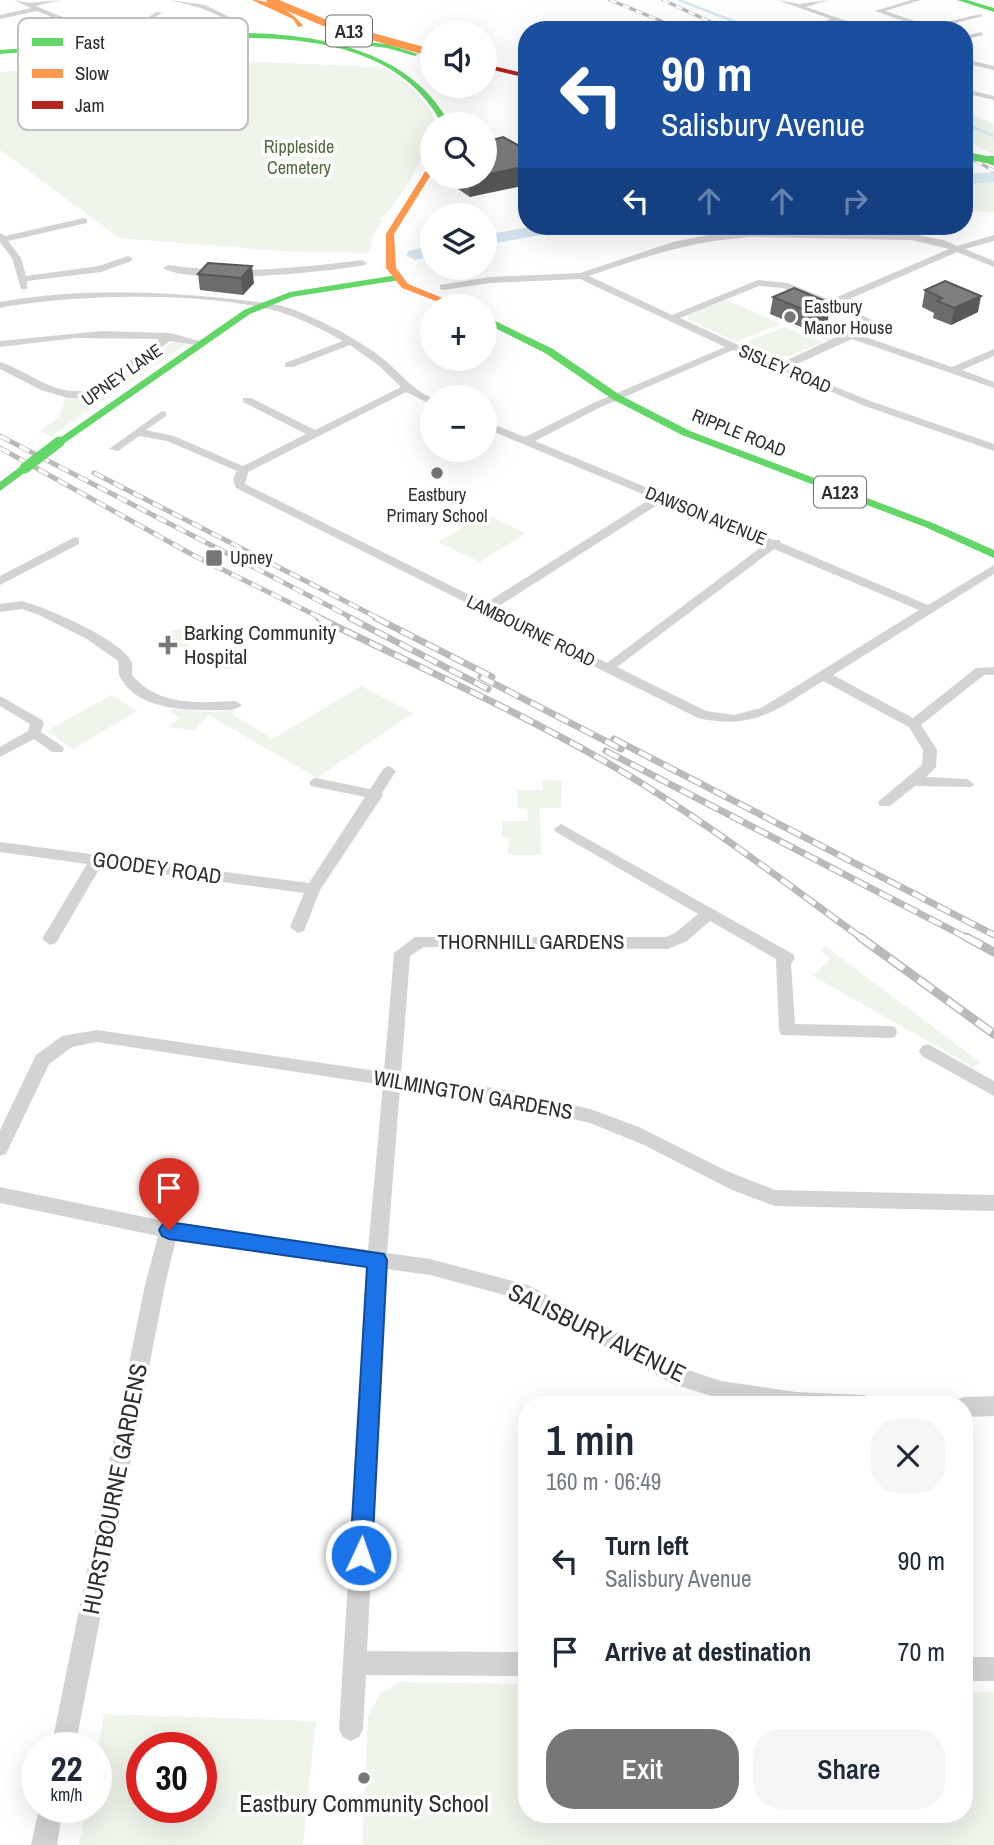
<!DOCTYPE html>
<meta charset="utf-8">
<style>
body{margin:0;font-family:"Archivo Narrow",sans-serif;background:#f6f6f7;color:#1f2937;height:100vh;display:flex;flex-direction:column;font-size:26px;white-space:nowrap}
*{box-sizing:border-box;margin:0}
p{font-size:23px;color:#747a83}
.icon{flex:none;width:38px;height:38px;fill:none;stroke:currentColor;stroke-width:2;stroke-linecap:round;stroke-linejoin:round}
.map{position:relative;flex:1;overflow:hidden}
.details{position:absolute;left:518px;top:1396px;width:455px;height:427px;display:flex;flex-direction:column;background:#fff;border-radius:28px;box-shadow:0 7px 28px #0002}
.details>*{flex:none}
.guide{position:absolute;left:518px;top:21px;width:455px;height:214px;border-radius:28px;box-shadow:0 7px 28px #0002;background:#1a4fa0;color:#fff;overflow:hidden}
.controls{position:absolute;left:420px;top:21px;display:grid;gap:14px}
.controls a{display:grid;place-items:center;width:77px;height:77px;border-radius:50%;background:#fff;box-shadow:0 7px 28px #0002;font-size:35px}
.speed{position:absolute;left:21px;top:1732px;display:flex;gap:14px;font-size:35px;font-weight:700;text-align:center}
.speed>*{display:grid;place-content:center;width:91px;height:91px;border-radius:50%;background:#fff;box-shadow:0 7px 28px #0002;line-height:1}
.speed small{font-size:18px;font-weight:400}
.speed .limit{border:10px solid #d22;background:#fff;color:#111}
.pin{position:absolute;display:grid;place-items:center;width:60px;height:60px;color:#fff;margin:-72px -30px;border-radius:50% 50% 50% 0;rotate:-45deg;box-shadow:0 0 7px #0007}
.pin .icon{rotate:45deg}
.me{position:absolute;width:77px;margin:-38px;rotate:3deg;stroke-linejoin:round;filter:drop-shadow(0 0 5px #0008)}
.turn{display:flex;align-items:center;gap:24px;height:147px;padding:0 28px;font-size:32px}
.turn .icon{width:91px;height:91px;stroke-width:2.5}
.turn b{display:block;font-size:49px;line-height:60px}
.lanes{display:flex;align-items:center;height:66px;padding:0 28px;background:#0003;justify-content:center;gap:35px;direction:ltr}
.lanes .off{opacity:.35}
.round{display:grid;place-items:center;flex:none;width:74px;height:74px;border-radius:28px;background:#f6f6f7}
.head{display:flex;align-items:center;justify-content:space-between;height:119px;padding:0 28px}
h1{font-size:42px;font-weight:600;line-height:52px}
.button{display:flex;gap:14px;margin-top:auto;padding:14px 28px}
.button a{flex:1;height:80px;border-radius:28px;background:#777;color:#fff;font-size:28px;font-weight:600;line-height:80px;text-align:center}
.button a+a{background:#f6f6f7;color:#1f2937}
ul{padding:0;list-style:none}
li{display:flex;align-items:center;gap:21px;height:91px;padding:0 28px}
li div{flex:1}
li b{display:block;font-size:26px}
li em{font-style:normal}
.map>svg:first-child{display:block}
</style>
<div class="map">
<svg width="994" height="1845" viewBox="0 0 994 1845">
<rect width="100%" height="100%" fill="#fff"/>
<!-- green -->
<path fill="#f0f5ec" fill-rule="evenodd" d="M209 60 378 67 388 69 405 82 420 97 432 113 434 121 425 153 409 182 389 212 379 219 383 221 373 234 369 253 280 251 119 238 0 150V72L140 61Z
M964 115H974L994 124V155L964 139Z
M964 181 994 182V212L964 211Z
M726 300 781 324 736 342 688 319 689 314Z
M828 319 853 330 828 341 804 330Z
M784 327 823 342C783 359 781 364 741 344Z
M173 342H183L185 345 51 436 40 431 60 416 65 399 90 397Z
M485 514 526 533 480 562 438 542Z
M194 627 209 636 197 642 193 641 183 650 172 644 173 633 170 631Z
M227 646 244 655 243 666C229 672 214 668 201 661Z
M361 686 413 713 317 778 209 715 194 730 167 727 180 717 168 711 174 709 211 712 233 710V715L273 739Z
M111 695 137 711 73 749 47 731Z
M542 780 562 781 561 808H540L541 855H508L509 838 502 837V821H528L527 809 518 808 517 790H543Z
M825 946 980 1062 973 1067 813 976 831 958 820 951Z
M401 1682 527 1684V1815H964V1692H994V1845H362L368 1716 380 1694Z
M104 1714 316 1721 303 1845H79L86 1808H96V1757ZM142 1748H201V1808H142Z"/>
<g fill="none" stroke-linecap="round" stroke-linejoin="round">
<!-- stream -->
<path stroke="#d8e7f2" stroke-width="2.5" d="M679 0 756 30
M964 123 994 136"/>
<!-- river -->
<path fill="#d8e7f2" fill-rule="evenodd" d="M994 172V182L964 184V174Z
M535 226H572L563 231 485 245V235Z
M432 245V256L415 260 406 255 409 251Z"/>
<!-- street -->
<path fill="#d3d3d3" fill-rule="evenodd" d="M14 0 29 3 60 0 36 6C55 14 102 34 122 30 134 27 146 18 157 12L162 13 131 31 121 34 125 41 122 43 115 34 66 23 37 11 0 19V15L31 8Z
M170 0 205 5 238 21 233 22 201 8Z
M777 0 799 4 828 0 806 7 873 30C861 30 851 23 839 22 826 21 812 30 799 30L831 19Z
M911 0H921L885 11 930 26 980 14 983 16 929 30 875 11Z
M981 32 983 35 964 40V36Z
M964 59 994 66V70L964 63Z
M964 89 994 96V100L964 93Z
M84 218 87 219V223L8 241 21 258 26 276 99 266 128 256 133 259 131 261 101 272 27 281V289H21L12 258 0 242V233L5 236Z
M750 231 912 234 943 240 957 246 994 235V241L965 249 994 261V267L957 252 838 304 874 321 876 323 871 330 860 335 952 367 994 349V356L962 370 994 382V388L852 339 788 368 873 402 994 444V451L865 406 733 350 599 408 535 441 773 540H779L781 543 928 605 994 565V574L833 675 913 718 976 668 994 667V675H984L921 725 937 750 936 767 926 777 967 779 974 784 972 787 915 786 890 806H880L878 803 880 800 922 765 923 750 909 727 823 681C780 708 753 731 698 718L236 488 233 479 237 471 167 441 139 436 118 451 109 449 162 411 166 412V416L146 430 174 436 243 466 306 434 243 402V398H251L315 430 401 387 378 365 350 345 293 367H285V363L343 341C320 328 294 315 269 309 196 292 74 294 0 308V302C88 286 180 292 267 303 292 306 320 321 342 332 357 341 373 350 387 362 402 375 413 390 432 398V405L406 392 248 472 245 484 486 603 652 498 485 428V421L525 437 591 404 725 347 580 279 490 283 443 290 440 289V285L490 277 580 273 673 242 713 234ZM750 237 912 240 949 249 830 300 788 283 758 280 672 315 589 276C645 257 690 241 750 237ZM759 286 783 288 866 323 779 364 680 318ZM662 502 764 545 607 663 496 608ZM774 549 919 610 761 708 734 715 706 711 617 667Z
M362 260 367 263 365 265C328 272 192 286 163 268L168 265C233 275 297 268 362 260Z
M101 331 170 333 207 343 202 346 170 341 96 395 80 398H68L41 390 0 369V362C31 372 54 397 89 390L159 339 76 338 0 347V341Z
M75 537 79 538V544L0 585V576Z
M22 601C45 607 125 641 132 663 133 667 132 671 132 675 158 706 197 703 235 701L242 705C235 711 225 710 216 710 185 711 136 709 120 677 118 673 119 666 118 661L87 639 39 615 22 609 0 612V604Z
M0 696 42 720 44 723 41 732 62 746 64 749 62 752H52L34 739 0 757V747L28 731 30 724 0 706Z
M389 766 396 771 382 793 383 795 320 890 304 931 298 933 290 927 304 893 101 866 56 943 50 945 42 939 87 864 0 852V842L309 883 365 797 311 786 309 783 311 780 316 778 370 789 384 768Z
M561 824 793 954 795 958 791 964 795 1024 889 1026 895 1027 897 1032 895 1037 889 1038 781 1035 779 1030 776 959 710 921 687 941 668 949 424 947 410 956 401 1074 514 1091 590 1109 639 1127 727 1171 775 1190 994 1195V1211L775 1206 732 1190 644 1145 590 1123 514 1105 400 1088 387 1253 430 1259 528 1285 685 1369 721 1381 796 1392 864 1395 871 1398 874 1405H757L721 1399 673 1384 516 1298 430 1275 386 1269 367 1651 527 1652V1676L366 1675 363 1729 359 1737 351 1741 343 1737 339 1729 367 1266 176 1239 165 1285 75 1748H51L145 1285 158 1236 0 1203V1187L169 1222 368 1250 383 1085 97 1042 72 1047 49 1064 6 1154 0 1156V1130L36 1055 62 1036 97 1030 384 1072 394 953 415 937H666L675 933 698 914 556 832 554 829Z
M928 1044 994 1081V1096L922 1056 919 1051 922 1046Z
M994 1396V1416L964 1417V1405H954L957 1400 964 1397Z
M964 1657H994V1681H964Z
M39 1808H63L57 1845H31Z"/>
<!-- fast -->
<path fill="#63d668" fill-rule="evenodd" d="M957 0H967L994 8V12Z
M245 33C321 34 411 51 450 124H442C388 21 241 36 143 43 95 47 48 50 0 54V50Z
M365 42 387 44 418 54 415 56 387 48 363 45Z
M397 275 402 278 400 280 292 297 250 314 63 444 54 442 244 310 290 292Z
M485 316 553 349 620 395 690 431 933 523 994 550V558L925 527 682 435 612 399 545 353 485 323Z
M21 466 31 468 0 491V482Z"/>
<!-- slow -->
<path fill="#ff974d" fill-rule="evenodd" d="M252 0C269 0 294 12 303 26L298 27 293 19Z
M432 165V173L394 234 396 268 408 284 462 306H449L402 288 386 268V234L428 167Z"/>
<!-- jam -->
<path fill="#b3261e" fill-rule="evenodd" d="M485 64 527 74V78L485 68Z"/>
<!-- rail-far3 casing -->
<g stroke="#bababa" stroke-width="3.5">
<path id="rail-far3" d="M610 0 683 30
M663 0 728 30
M964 154 994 171"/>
</g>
<!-- rail-far2 casing -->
<g stroke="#bababa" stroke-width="5">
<path id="rail-far2" d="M0 436 354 619
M0 448 193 555 323 619
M94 473 380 619"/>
</g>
<!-- rail-far1 casing -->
<g stroke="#bababa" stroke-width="7">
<path id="rail-far1" d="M319 618C419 667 522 713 618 769 704 820 783 881 863 939
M350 618 488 689
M376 618 492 677
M481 677 621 749
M614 739 994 935
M606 751 969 939"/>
</g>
<!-- rail casing -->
<g stroke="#bababa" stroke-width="9">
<path id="rail" d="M860 937 994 1034
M966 937 994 952"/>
</g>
<!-- rail-far3 -->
<use href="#rail-far3" stroke="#fff" stroke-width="2.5" stroke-dasharray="7" stroke-linecap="butt"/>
<!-- rail-far2 -->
<use href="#rail-far2" stroke="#fff" stroke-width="3.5" stroke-dasharray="11" stroke-linecap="butt"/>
<!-- rail-far1 -->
<use href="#rail-far1" stroke="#fff" stroke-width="4.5" stroke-dasharray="14" stroke-linecap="butt"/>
<!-- rail -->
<use href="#rail" stroke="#fff" stroke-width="6" stroke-dasharray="18" stroke-linecap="butt"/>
<!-- fast-bridge-far2 -->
<path stroke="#63d668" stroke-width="7" d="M964 155 994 161"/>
<!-- fast-bridge-far1 -->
<path stroke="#63d668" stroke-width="9" d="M991 160 994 161"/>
<!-- fast-bridge -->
<path stroke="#63d668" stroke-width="11" d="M25 468 59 442"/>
<!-- slow-bridge -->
<path stroke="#ff974d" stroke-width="7" d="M270 0 330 25 432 53"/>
</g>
<!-- wall -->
<path fill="#6c6c6c" d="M446 177H485L470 197 446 181Z
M208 263 254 283 243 295 200 290 198 274Z
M925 290 978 312 951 325 933 318 934 313 922 307Z
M773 297 828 320 806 329 770 314Z"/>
<!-- shaded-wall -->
<path fill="#585858" d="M527 166V185L470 197 469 178 485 177V175Z
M252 266 254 283 243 295 241 278Z
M981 296 978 312 951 325 954 308Z
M830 303 828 320 806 329 809 312Z"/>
<!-- building -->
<path fill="#7e7e7e" stroke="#585858" stroke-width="2" d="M503 137 523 148 527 147V166L485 175V142Z
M208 263 252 266 241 278 198 274Z
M945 281 981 296 954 308 937 301 942 298 925 290Z
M794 288 830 303 809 312 773 297Z"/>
<!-- route -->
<path fill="#1a73e8" stroke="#114b97" stroke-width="2" d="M169 1222 384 1254 387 1260 372 1555 369 1563 361 1566 353 1563 350 1555 367 1267 169 1239 162 1236 159 1230 162 1225Z"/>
<!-- markers -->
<g fill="#777" stroke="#fff" stroke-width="2.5">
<circle cx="790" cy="317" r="7"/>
<circle cx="437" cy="473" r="7"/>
<rect x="205" y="549" width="18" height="18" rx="3.5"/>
<path d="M164.5 634.5h7v7h7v7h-7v7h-7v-7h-7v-7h7z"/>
<circle cx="364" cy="1778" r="7"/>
</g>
<g text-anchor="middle" stroke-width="7" stroke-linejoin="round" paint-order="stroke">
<!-- far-park labels -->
<g font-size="18" fill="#506a3b" stroke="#fff">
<text x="299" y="153">Rippleside<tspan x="299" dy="21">Cemetery</tspan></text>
</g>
<!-- far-poi labels -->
<g font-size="18" fill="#2e2e2e" stroke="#fff" text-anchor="start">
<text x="804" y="313">Eastbury<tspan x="804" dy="21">Manor House</tspan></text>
<text x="437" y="501" text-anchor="middle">Eastbury<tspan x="437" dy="21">Primary School</tspan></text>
<text x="230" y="564">Upney</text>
</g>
<!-- far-street labels -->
<g font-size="18" fill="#2e2e2e" stroke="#fff">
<text transform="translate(785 369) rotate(23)" y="6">SISLEY ROAD</text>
<text transform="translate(122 375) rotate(-35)" y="6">UPNEY LANE</text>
<text transform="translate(739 433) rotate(22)" y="6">RIPPLE ROAD</text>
<text transform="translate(706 516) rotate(22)" y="6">DAWSON AVENUE</text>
<text transform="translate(531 631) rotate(26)" y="6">LAMBOURNE ROAD</text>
</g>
<!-- shield labels -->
<g fill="#fff" stroke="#6d6d6d" stroke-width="2">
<rect x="326" y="15.5" width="46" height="31" rx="5"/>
<rect x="814" y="476.5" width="52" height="31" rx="5"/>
</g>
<g font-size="19" font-weight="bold" fill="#2e2e2e">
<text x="349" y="38">A13</text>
<text x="840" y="499">A123</text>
</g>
<!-- poi labels -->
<g font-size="21" fill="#2e2e2e" stroke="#fff" text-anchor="start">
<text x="184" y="640">Barking Community<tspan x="184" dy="24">Hospital</tspan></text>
</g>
<!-- street labels -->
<g font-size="21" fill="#2e2e2e" stroke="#fff">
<text transform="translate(157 868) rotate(8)" y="7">GOODEY ROAD</text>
<text x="531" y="949">THORNHILL GARDENS</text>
<text transform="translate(473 1095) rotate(10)" y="7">WILMINGTON GARDENS</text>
</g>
<!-- near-street labels -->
<g font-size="24" fill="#2e2e2e" stroke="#fff">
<text transform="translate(597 1333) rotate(26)" y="8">SALISBURY AVENUE</text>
<text transform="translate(115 1489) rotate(-79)" y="8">HURSTBOURNE GARDENS</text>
</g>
<!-- near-poi labels -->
<g font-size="24" fill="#2e2e2e" stroke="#fff">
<text x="364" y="1812">Eastbury Community School</text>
</g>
</g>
<!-- legend -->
<rect x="18" y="18" width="230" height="112" rx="10" fill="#fff" stroke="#c0c0c0" stroke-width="2"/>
<rect x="32" y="38" width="31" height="8" fill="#63d668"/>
<rect x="32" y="69" width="31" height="9" fill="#ff974d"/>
<rect x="32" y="101" width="31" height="8" fill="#b3261e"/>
<g font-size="19" fill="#2e2e2e">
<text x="75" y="49">Fast</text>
<text x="75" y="80">Slow</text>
<text x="75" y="112">Jam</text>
</g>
</svg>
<div class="controls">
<a><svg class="icon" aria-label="sound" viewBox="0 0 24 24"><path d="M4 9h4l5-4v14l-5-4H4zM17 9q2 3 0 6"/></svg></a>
<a><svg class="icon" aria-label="search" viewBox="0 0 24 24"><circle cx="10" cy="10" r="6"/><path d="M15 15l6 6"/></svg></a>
<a><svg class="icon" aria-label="layers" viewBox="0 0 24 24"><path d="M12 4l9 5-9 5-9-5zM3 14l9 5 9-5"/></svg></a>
<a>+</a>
<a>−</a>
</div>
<div class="speed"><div>22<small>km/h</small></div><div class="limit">30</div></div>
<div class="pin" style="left:169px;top:1230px;background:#d93025"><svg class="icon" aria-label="arrive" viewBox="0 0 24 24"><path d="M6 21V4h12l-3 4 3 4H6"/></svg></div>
<svg class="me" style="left:361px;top:1555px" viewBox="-20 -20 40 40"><circle r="17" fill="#1a73e8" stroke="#fff" stroke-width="3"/><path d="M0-11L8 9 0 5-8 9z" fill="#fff"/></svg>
<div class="guide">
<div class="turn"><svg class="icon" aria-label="left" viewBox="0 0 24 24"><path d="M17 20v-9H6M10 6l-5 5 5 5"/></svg><div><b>90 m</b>Salisbury Avenue</div></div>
<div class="lanes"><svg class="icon" aria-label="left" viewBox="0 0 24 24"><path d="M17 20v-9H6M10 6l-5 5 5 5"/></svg><svg class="icon off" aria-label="ahead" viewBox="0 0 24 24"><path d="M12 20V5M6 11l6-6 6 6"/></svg><svg class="icon off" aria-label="ahead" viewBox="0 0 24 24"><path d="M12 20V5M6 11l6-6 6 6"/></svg><svg class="icon off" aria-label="right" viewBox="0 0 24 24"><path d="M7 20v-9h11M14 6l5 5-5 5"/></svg></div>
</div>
<section class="details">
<div class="head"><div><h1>1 min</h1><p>160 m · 06:49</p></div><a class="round"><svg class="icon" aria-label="close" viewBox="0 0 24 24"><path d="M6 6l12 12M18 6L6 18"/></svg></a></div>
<ul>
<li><svg class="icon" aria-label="left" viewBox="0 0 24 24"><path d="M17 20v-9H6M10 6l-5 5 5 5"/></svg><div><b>Turn left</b><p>Salisbury Avenue</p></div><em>90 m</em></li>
<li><svg class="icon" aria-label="arrive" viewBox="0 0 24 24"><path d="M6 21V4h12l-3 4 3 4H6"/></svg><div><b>Arrive at destination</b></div><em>70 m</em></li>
</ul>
<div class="button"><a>Exit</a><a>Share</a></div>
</section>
</div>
